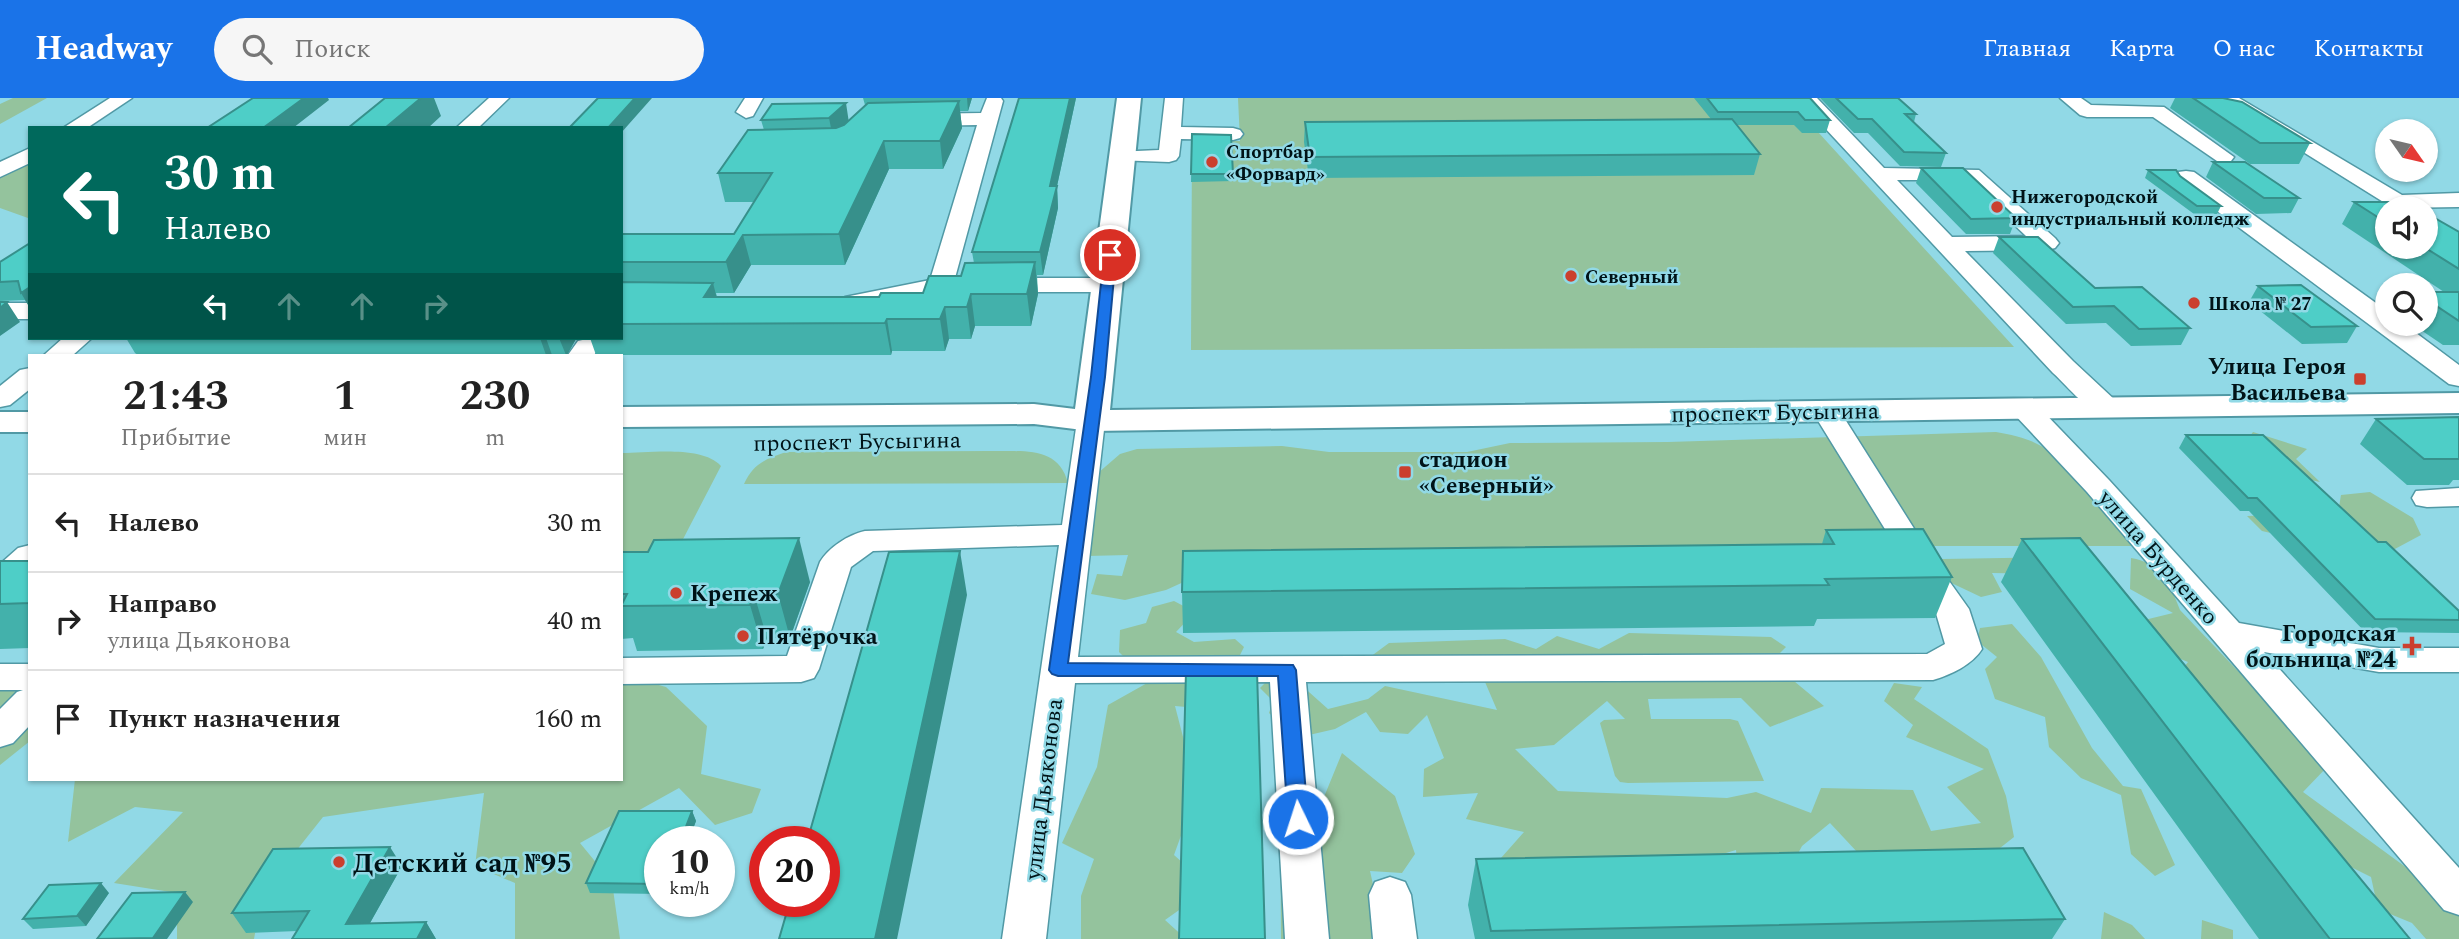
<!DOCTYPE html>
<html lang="ru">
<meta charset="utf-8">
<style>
body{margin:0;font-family:Spectral,serif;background:#f6f6f6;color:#222;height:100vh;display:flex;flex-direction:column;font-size:26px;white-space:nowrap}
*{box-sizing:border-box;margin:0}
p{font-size:23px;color:#767676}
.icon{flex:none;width:38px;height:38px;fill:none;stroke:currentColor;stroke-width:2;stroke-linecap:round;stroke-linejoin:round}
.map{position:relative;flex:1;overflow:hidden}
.sheet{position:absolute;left:28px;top:256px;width:595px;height:427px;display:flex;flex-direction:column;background:#fff;border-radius:0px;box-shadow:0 2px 5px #0004}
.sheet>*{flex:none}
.banner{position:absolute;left:28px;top:28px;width:595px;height:214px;border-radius:0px;box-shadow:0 2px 5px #0004;background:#00695c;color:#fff;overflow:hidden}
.needle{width:46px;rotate:124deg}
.buttons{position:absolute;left:2375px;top:21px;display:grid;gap:14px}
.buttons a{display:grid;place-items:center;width:63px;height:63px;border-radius:50%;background:#fff;box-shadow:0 2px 5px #0004;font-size:35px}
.speed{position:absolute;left:644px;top:728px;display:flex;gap:14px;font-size:35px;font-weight:700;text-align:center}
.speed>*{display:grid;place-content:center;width:91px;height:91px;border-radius:50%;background:#fff;box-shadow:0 2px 5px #0004;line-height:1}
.speed small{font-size:18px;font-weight:400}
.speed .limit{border:10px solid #d22;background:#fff;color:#111}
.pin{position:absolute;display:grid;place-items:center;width:60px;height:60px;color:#fff;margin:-30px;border:4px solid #fff;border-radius:50%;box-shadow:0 2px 7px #0007}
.me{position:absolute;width:77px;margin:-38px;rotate:356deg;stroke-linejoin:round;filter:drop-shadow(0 0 5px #0008)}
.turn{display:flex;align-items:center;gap:24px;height:147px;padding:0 21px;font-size:32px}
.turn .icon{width:91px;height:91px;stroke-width:2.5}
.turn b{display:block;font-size:49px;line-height:60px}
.lanes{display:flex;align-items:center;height:66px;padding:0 21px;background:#0003;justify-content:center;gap:35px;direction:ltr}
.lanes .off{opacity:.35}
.eta{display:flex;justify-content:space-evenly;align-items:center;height:119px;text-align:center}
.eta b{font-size:42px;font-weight:700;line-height:49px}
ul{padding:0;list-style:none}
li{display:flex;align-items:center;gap:21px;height:98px;padding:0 21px;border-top:2px solid #e0e0e0}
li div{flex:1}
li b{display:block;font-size:26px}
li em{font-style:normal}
header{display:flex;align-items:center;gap:42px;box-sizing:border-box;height:98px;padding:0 35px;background:#1a73e8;color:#fff}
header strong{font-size:33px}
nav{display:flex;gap:38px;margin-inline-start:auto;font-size:24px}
.search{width:490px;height:63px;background:#f6f6f6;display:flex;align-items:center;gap:18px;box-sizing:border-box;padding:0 24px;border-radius:38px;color:#767676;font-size:26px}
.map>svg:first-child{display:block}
</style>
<header>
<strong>Headway</strong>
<div class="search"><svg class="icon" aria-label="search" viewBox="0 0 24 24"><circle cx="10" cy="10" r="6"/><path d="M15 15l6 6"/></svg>Поиск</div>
<nav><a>Главная</a><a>Карта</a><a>О нас</a><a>Контакты</a></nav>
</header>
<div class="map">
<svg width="2459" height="841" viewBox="0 0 2459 841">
<rect width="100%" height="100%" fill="#91d9e6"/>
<!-- green -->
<path fill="#94c39d" d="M13 0H47L0 26V6Z
M1238 0H1787L2014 249 1191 252 1192 43H1240Z
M30 54V120H28L0 110V63Z
M1996 334C2019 338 2035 342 2053 356L2133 448H1546L1199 477 1166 492 1125 502 1091 496 1097 476 1122 478 1128 457 1087 458 1098 375 1120 356 1137 351 1282 348 1329 354H1467L1510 345 1668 344Z
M2253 334 2307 351 2296 361 2320 384 2293 378 2246 343Z
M989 353C1022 354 1058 347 1068 385L744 386C753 366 765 361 786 354Z
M621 355C649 355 702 347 721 368L680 447 621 488Z
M2370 394 2413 420 2421 437 2393 452H2343L2262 433 2247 418 2338 415 2341 397Z
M2072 459 2098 477 1992 475 2002 494 1981 499 1943 481 1942 461Z
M2131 460C2160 464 2171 488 2180 512L2328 668 2303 694 2459 808V841H2426L2412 825 2378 811 2371 779 2307 747 2175 581 2188 564 2151 549 2128 526 2173 515 2130 491Z
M1174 503 1195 514 1176 534 1194 544 1235 541 1244 549 1238 561 1176 558 1182 582 1226 583 1220 612 1175 608 1197 693 1174 757 1193 774 1189 805 1165 822 1186 841H1081V798L1094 761 1062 745 1097 669 1108 607 1149 584 1119 554 1120 532 1146 525 1152 509Z
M2012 526 2041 559 2092 650 2123 688 2141 691 2175 767 2155 778 2131 756 2121 697 2081 680 2049 649 2045 619 1995 601 1985 571 1997 559 1977 543 1980 530Z
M1629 535 1771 539 1786 549 1771 564 1824 608 1770 629 1741 600 1648 601 1651 621H1730L1738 623 1764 683 1628 685 1620 684 1615 678 1600 625 1604 622 1625 621 1607 603 1554 647 1515 651 1558 693 1727 700 1756 694 1811 715 1821 690 1913 692 1931 733 1981 725 1947 689 1984 671 1906 639 1913 627 1884 603 1894 585 1922 589 1914 601 1988 651 2006 698 2014 739 1967 776 1887 786 1830 725 1802 748 1784 782 1739 781 1736 752 1615 788 1493 769 1524 734 1466 721 1478 695 1423 699 1424 671 1444 660 1427 617 1408 636 1380 634 1366 614 1335 631 1296 640 1269 615 1273 603 1260 590 1268 582 1300 586 1328 611 1368 601 1385 588 1497 612 1482 577 1370 559 1389 545 1505 541 1536 551 1557 538 1599 551Z
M621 552 623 577 666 589 707 628 701 676 761 691 752 715 715 727 679 690 580 745 612 784 620 841H515V785L475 768 484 695 323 719 262 796 254 841H177V795L114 785 183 714 135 709 68 744 75 681H621Z
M0 590 30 591V643L0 667Z
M1342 655 1395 698 1415 756 1402 775 1370 773 1380 818 1371 841H1281L1280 679 1306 683 1324 699Z
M2104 814 2132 827 2145 841H2101Z
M2202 822 2233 832V841H2201Z"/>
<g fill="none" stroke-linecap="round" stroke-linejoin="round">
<!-- minor casing -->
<g stroke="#5199a5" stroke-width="3">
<path id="minor" d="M110 0H132L87 30H63Z
M489 0H509L478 30H456Z
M745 0H763L753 18 746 20 736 14Z
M987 0H1001L1003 3 955 180H1106L1115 182 1118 187 1115 192 1106 194H941L854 211 845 209 842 204 845 199 930 182 977 27 918 28 908 22 918 16 981 15Z
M1165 0H1183L1181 29 1233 30 1240 32 1243 36 1240 40 1233 42 1181 41 1179 58 1176 62 1169 64 1115 62 1112 58 1115 54 1159 52Z
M1797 0H1817L1884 70 1979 72 2055 140 2059 145 2055 150 2047 152 1965 153 2073 263 2116 303 2120 309 2116 315C2091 321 2071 291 2053 275ZM1897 82H1967L2026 138 1952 139Z
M2060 0H2081L2091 7 2164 9 2234 59 2231 63H2217L2153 19H2087L2080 17Z
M2217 0H2239L2402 97 2459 95V109L2393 110Z
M30 50V65L0 79V64Z
M2186 73 2194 74 2387 213V226H2404L2459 267V288L2449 286 2178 84 2175 79 2178 74Z
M0 205H30V221H0Z
M63 240H92L73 257H44Z
M587 241 596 243 600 249 594 257H568L578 243Z
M30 270V291L10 307 0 309V288L20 272Z
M2024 302 2034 304 2109 382 2239 525 2379 550H2459V574H2379L2264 554 2459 770V817L2444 812 2087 394 2014 316 2010 310 2014 304Z
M1826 305 1836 307 1932 459 1969 511 1982 551C1972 567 1950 577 1933 582L1306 584 1329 841H1285L1270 584 1075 585 1046 841H1002L1059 447 873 453 851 469 819 571 814 580 801 584 621 586V560L787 558 820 464C829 449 848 437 865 433L1062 427 1077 323 1081 317 1091 314 1101 317 1105 323 1078 559 1927 556 1945 546 1935 512 1812 313 1816 307Z
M2459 390V408L2427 409 2416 407 2412 400 2416 393Z
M30 447V475L12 492 0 495V466L18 450Z
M0 566H30V627L13 645 0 649V611L17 594 23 592H0Z
M1390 779 1405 784 1411 797 1417 841H1373L1369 797 1375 784Z"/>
</g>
<!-- major casing -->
<g stroke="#5199a5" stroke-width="4">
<path id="major" d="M1117 0H1141L1110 312 2459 295V315L1091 333 1034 326 621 329V309L1034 306 1075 311Z
M0 314H30V334H0Z"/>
</g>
<!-- minor -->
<use href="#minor" fill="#fff" fill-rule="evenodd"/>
<!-- major -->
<use href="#major" fill="#fff" fill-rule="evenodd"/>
</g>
<!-- wall -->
<path fill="#43b1ab" d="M863 0H972L968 13H960L962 30 943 71H889L845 167H751L734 195H716L717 199H879L923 195 961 178 974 165 972 154 1019 0H1076L1057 88 1058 110 1043 177H1037L1038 196 1031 228H975L971 241H949L945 253H892L891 257H596L590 240H621V136H734L754 104H725L718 75 764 32 761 22 772 6 849 22 865 7Z
M1694 0H1810L1830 22 1826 35H1802L1794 27H1736L1760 56 1754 77 1309 80 1304 44 1305 24 1711 21Z
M1820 0H1898L1916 16 1914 24 1946 55 1941 69 1900 68 1868 35H1854Z
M2175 0H2223L2310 45 2299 66H2250L2170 10Z
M1192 36 1231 37 1233 83 1191 84Z
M2213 64 2299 100 2291 115 2256 116 2206 79Z
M1921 70 2016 120 2010 136H1966L1916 85Z
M2148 72 2180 78 2221 108 2217 116H2194L2145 80Z
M2354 104 2387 110V149H2426L2459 134V247H2443L2412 226H2426V194H2444L2342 126Z
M1999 139 2095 190 2190 230 2181 247 2131 248 2106 225 2066 226 1993 155Z
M30 145V210L25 202 0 203V164Z
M2258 188 2357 228 2347 245 2302 246 2249 204Z
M126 240H582L576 241 567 257H138L135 255Z
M2459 319V382H2453L2449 387H2407L2360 346 2376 321Z
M2186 337 2378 444 2459 513V535L2365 534 2249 413H2240L2179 350Z
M1826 432 1952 479 1935 520 1817 521 1814 528 1183 535 1182 494 1822 446Z
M2022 441 2410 841H2259L2001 484Z
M621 454 810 484 790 540H767L763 551 637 553 633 540 621 541Z
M30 463V550L0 551V464Z
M692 713 696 723 688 744H660V796L590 795 586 785Z
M1476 761 2065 821 2052 841H1475L1468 807Z
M402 768 370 825 426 824 436 841H292L297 833 246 835 232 815Z
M109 795 86 828 33 831 23 821Z"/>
<!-- shaded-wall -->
<path fill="#37908b" d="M304 0H328L329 2 293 30H263Z
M421 0H434L441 18 428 30H385Z
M635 0H652L621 35V30H608Z
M967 0H972L968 13Z
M1070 0H1076L1057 88 1058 110 1043 177 1040 154 1050 88Z
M959 3 962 30 943 71 940 43Z
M846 5 849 25 833 40 829 20Z
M884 43 889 71 845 167 839 136Z
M743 137 751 167 734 195 726 164Z
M1035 164 1038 196 1031 228 1027 196Z
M713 185 721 216 704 199Z
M30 189V210L21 195Z
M971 196 975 228 971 241 967 209Z
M7 204 20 224 0 238V210Z
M945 209 949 241 945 253 940 221Z
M887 221 892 253 891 257 885 225Z
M540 240H546L552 257H546Z
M559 240H582L576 241 567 257H566Z
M799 440 810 484 790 540 778 496Z
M960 453 967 497 897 841H875Z
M754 496 767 540 763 551 750 507Z
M692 713 696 723 688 744H680Z
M390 749 402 768 361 841 346 826Z
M101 785 109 795 86 828 77 818Z
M185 794 193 804 167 841H153V840Z
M426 824 436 841H417Z"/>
<!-- building -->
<path fill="#4ecec7" stroke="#37908b" stroke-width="2" d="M253 0H304L263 30H207Z
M385 0H421L385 30H348Z
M598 0H635L608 30H569Z
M1019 0H1070L1050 88H1057L1040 154H972Z
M1707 0H1810L1830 22H1805L1798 14H1718Z
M1836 0H1898L1916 16H1905L1946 55 1904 54 1872 21H1858Z
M2193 0H2223L2242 4 2310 45H2260Z
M959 3 940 43H884L839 136 743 137 726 164H621V136H734L772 75H718L748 32 836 30 844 27 868 5Z
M846 5 829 20 761 22 772 6Z
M1732 21 1760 56 1310 59 1305 24Z
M1192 36 1231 37 1233 76H1191Z
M2213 64H2245L2299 100H2264Z
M1921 70H1963L2016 120 1971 121Z
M2148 72H2176L2180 78 2221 108H2197Z
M2354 104H2407L2418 110H2387V125Z
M2426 115 2459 134V171L2424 149H2426Z
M1999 139H2038L2095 190 2142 189 2190 230 2139 231 2114 208 2073 209Z
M30 145V189L21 195 18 183 0 184V164Z
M1035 164 1027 196H971L967 209H945L940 221H887L885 225 621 226V184L713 185 704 199H879L881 195H923L929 178H961L965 165Z
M2301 187 2357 228 2311 229 2258 188Z
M2426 194H2459V223L2426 201Z
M0 204H7L0 210Z
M2459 319V361H2424L2376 321Z
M2186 337H2263L2378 444H2386L2459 513V522L2375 521 2257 400H2248Z
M1923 431 1952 479 1825 481 1829 487 1182 494 1183 453 1834 446 1826 432Z
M799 440 778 496H754L750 507 621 508 627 496H621V454H648L654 442Z
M2080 440 2410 841H2330L2022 441Z
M960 453 875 841H779L790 803H824V744H807L889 454Z
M0 463H30V505L0 506Z
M1186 573H1257L1265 841H1179Z
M619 713H692L680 744H660V786L586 785Z
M390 749 346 826 426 824 417 841H292L309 813 232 815 273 751Z
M2023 750 2065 821 1491 833 1476 761Z
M101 785 77 818 23 821 49 787Z
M185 794 153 840 97 841 132 795Z"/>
<!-- route -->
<path fill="#1a73e8" stroke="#114b97" stroke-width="2" d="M1110 153 1116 157 1105 279 1068 565 1293 567 1296 572 1308 721 1305 727 1298 729 1291 727 1288 721 1278 578H1058L1052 576 1049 572 1091 279 1104 157Z"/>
<!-- markers -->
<g fill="#cb3f2e" stroke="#91d9e6" stroke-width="2.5">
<circle cx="1212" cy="64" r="7"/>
<circle cx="1997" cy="109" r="7"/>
<circle cx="1571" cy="178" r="7"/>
<circle cx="2194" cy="205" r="7"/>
<rect x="2353" y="274" width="14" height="14" rx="3.5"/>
<rect x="1398" y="367" width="14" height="14" rx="3.5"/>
<circle cx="676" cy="495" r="7"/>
<circle cx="743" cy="538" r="7"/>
<path d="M2408.5 537.5h7v7h7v7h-7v7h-7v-7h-7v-7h7z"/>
<circle cx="339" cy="764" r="7"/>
</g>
<g text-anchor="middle" stroke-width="5" stroke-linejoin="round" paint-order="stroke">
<!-- far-poi labels -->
<g font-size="19" font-weight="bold" fill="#001317" stroke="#91d9e6" text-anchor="start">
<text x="1226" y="60">Спортбар<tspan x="1226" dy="22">«Форвард»</tspan></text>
<text x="2011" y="105">Нижегородской<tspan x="2011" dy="22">индустриальный колледж</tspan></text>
<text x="1585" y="185">Северный</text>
<text x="2208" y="212">Школа № 27</text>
</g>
<!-- poi labels -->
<g font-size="23" font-weight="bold" fill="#001317" stroke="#91d9e6" text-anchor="start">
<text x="2346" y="276" text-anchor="end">Улица Героя<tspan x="2346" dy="26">Васильева</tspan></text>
<text x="1419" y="369">стадион<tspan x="1419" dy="26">«Северный»</tspan></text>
<text x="690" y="503">Крепеж</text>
<text x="2396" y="543" text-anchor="end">Городская<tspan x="2396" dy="26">больница №24</tspan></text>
<text x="757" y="546">Пятёрочка</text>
</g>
<!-- street labels -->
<g font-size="23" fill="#001317" stroke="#91d9e6">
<text transform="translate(1775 314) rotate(-1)" y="8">проспект Бусыгина</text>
<text transform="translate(857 343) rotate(-1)" y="8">проспект Бусыгина</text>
<text transform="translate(2159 459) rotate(49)" y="8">улица Бурденко</text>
<text transform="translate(1043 691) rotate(-83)" y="8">улица Дьяконова</text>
</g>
<!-- near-poi labels -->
<g font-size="28" font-weight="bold" fill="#001317" stroke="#91d9e6" text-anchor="start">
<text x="353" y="774">Детский сад №95</text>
</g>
</g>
</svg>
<div class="buttons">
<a><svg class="needle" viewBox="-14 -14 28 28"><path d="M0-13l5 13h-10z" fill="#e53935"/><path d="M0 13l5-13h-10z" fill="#767676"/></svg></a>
<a><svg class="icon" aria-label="sound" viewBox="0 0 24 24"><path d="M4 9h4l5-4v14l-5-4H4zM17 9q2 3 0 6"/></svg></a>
<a><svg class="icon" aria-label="search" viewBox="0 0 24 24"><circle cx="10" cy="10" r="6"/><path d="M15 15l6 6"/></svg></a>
</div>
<div class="speed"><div>10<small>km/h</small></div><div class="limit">20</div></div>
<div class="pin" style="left:1110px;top:157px;background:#d93025"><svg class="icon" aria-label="arrive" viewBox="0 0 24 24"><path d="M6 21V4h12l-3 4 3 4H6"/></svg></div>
<svg class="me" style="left:1298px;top:721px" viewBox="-20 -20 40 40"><circle r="17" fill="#1a73e8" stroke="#fff" stroke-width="3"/><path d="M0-11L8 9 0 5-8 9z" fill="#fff"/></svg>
<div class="banner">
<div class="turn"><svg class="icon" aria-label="left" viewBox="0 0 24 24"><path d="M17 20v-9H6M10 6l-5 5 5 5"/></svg><div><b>30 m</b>Налево</div></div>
<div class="lanes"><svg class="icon" aria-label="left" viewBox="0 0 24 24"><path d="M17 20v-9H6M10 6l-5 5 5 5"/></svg><svg class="icon off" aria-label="ahead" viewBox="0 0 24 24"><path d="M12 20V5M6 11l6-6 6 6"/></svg><svg class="icon off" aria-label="ahead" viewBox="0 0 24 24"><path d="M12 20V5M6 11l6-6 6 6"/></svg><svg class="icon off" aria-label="right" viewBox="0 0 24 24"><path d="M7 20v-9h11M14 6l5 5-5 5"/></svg></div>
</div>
<section class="sheet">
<div class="eta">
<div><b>21:43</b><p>Прибытие</p></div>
<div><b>1</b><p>мин</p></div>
<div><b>230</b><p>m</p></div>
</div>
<ul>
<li><svg class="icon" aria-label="left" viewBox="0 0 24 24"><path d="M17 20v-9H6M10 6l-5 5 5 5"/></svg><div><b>Налево</b></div><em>30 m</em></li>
<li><svg class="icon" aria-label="right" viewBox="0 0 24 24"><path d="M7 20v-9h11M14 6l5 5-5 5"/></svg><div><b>Направо</b><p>улица Дьяконова</p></div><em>40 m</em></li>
<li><svg class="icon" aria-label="arrive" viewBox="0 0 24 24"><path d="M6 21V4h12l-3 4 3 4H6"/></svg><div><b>Пункт назначения</b></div><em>160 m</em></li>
</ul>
</section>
</div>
